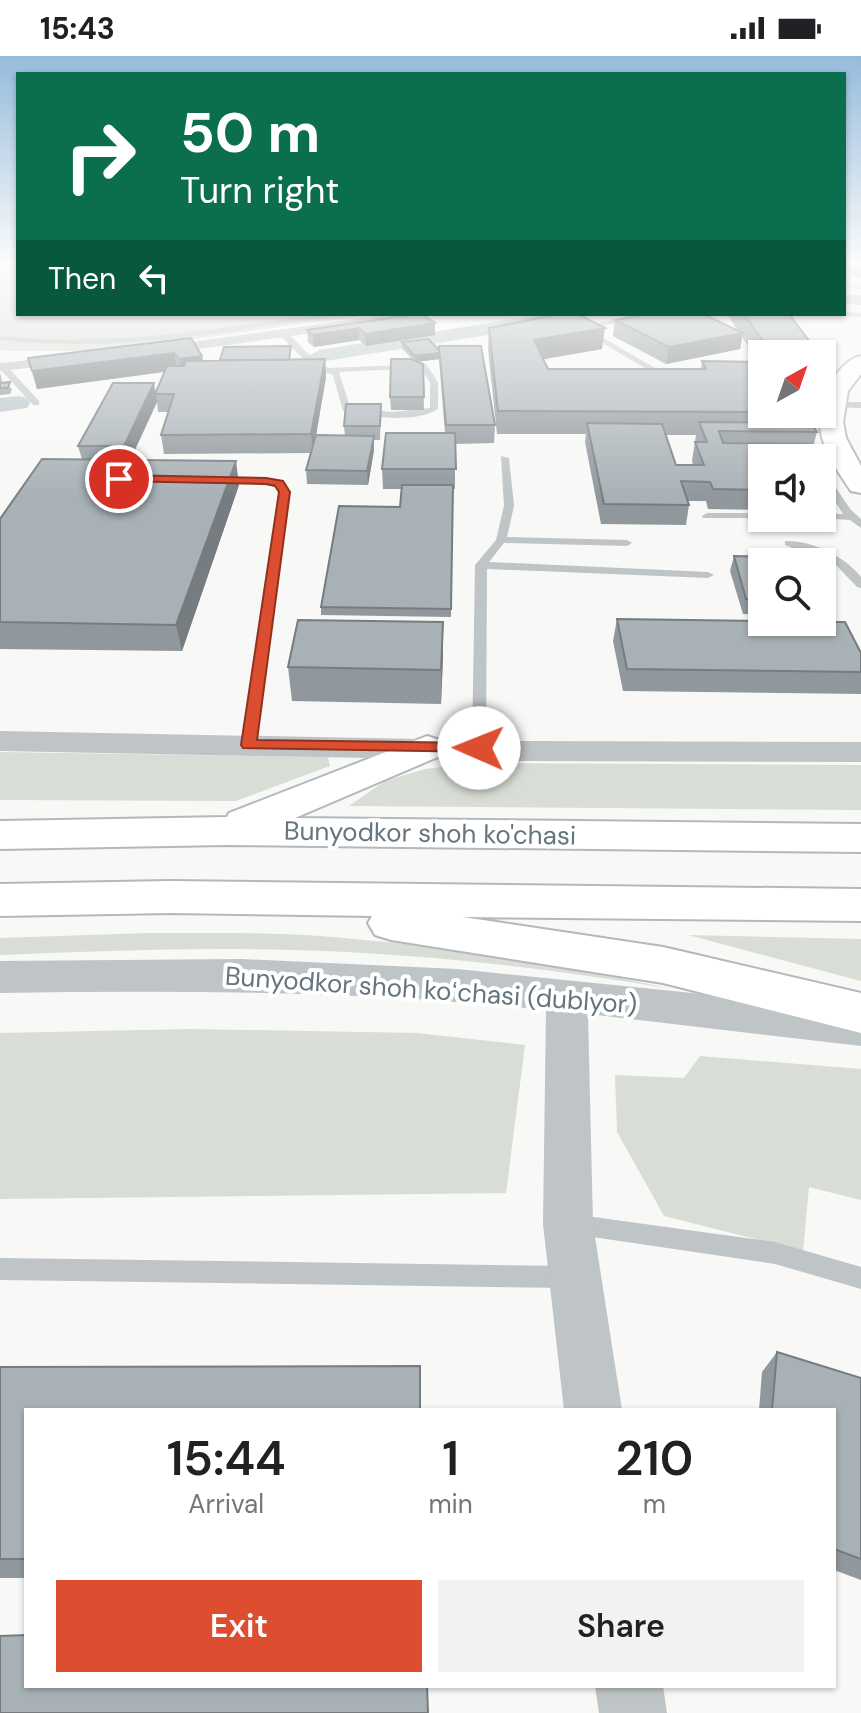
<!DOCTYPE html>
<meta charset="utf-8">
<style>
body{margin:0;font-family:"DM Sans",sans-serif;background:#f2f2f2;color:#202124;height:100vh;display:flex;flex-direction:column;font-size:30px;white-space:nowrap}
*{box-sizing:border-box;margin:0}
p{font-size:26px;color:#757577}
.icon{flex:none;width:44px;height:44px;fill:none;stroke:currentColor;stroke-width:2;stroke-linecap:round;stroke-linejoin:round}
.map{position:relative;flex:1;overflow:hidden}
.details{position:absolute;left:24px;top:1352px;width:812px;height:280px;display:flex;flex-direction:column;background:#fff;border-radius:0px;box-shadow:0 2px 6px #0004}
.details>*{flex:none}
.banner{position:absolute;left:16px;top:16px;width:830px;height:244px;border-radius:0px;box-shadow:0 2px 6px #0004;background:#0b6e4f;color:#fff;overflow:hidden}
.needle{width:52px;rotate:40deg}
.controls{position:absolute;left:748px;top:284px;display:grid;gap:16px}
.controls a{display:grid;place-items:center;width:88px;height:88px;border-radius:0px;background:#fff;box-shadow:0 2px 6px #0004;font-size:40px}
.pin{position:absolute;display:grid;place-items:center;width:68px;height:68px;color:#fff;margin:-34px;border:4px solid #fff;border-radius:50%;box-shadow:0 2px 8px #0007}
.me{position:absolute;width:88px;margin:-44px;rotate:271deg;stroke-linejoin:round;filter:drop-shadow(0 0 6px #0008)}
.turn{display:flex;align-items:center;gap:28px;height:168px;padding:0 32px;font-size:36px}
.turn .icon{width:104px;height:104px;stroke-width:2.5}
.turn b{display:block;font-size:56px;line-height:68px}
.then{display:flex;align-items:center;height:76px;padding:0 32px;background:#0003;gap:16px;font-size:30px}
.eta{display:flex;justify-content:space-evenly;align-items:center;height:136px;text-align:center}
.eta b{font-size:48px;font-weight:600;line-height:56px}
.primary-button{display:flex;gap:16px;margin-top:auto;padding:16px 32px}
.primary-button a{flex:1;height:92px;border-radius:0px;background:#dd4d30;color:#fff;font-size:32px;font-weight:600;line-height:92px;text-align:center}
.primary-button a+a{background:#f2f2f2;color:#202124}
.status{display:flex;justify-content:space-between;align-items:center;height:56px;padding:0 40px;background:#fff;direction:ltr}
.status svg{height:22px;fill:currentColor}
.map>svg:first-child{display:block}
</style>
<div class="status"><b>15:43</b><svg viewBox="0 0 49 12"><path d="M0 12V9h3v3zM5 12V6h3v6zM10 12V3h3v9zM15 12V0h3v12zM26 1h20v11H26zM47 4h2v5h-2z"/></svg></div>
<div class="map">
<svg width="861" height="1657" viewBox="0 0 861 1657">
<rect width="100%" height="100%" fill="#f8f8f6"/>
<!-- green -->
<path fill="#d8ddd5" d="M0 209H18V258H372L110 295H10L0 294Z
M0 696 328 701 330 710 236 745 0 744Z
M472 707 861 709V754L349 750 385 725 425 713Z
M149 877C206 877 264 876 320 880 438 889 557 908 672 933 546 912 419 897 291 894 194 891 97 895 0 899V882Z
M688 879 861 883V925Z
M191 973 417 977 525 989 506 1137 0 1143V977Z
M700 1000 861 1013V1144L809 1131 803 1195 664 1160 617 1076 615 1019 684 1022Z"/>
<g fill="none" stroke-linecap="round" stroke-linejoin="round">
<!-- canal -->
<path fill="#b9c5c9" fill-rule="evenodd" d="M844 238 861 239V249L844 248Z
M546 258H591L582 264 319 306 309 300 319 294Z
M19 340 27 342 30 347 27 352 0 356V342Z"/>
<!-- primary casing -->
<g stroke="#b3b8bc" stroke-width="4">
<path id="primary" d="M861 300V318L848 335 843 366 846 382 861 410V437L851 435C825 397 805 364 833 323 840 313 849 302 861 300Z
M427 680 440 684 446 692 440 700 295 762 861 768V796L226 789 0 793V765L227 761 229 757Z
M170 825 861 833V865L463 861 663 891 861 937V977L663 927 391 884 375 879 368 867 372 860 170 857 0 860V828Z"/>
</g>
<!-- service -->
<path fill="#bfc4c7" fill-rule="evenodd" d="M9 209H18V212L10 210Z
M844 212H861V216H844Z
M844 227 861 229V233L844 231Z
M844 256 861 257V261L841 260Z
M317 258H335C316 266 289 267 269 270 179 284 91 294 0 284V280C108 291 211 274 317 258Z
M553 258H562L582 270 645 258H661L588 273 674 323 667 325Z
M280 275H286L317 307 329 312 426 308 438 326V353C414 368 370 361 343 355L333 319 311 311 280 279ZM421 312 430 326V352L391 356 350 351 339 316Z
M0 309H6L39 345V349H33L0 313Z
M830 346H861V352L827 351V347Z
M501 400 509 402 514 450 507 481 627 484 632 487 627 490 504 487 489 506 708 516 714 519 708 522 487 513 486 692 479 696 472 692 475 509 496 484 504 450Z
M822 415 825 416 851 454 861 463V472L850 464 818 462H822V458H843L822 425Z
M218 421 279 424 282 425 289 436 256 689 249 693 242 689 279 436 276 430 215 426 213 424Z
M707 457H762V462H766H703L702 460Z
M785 485C811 484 845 500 861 521V532L857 531 835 508 785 489Z
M572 1158 775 1186 861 1211V1233L775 1208 572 1178 564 1175 561 1168 564 1161Z
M0 1202 570 1210 578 1213 581 1221 578 1229 570 1232 0 1224Z"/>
<!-- minor -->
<path fill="#bfc4c7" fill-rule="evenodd" d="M394 258H430L423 262 155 299 148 295 155 291Z
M68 300 73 301V307L0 315V307Z"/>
<!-- tertiary -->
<path fill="#bfc4c7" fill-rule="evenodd" d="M0 675 524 685 861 686V706L524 705 0 695Z
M242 903 457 913 861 954V990L588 958 593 1168 622 1354H564L543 1168 546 954C364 935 183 934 0 937V905Z
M595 1630H663L667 1657H599Z"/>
<!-- primary -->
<use href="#primary" fill="#fff" fill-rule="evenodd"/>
</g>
<!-- wall -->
<path fill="#90989d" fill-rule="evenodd" d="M854 209H861V222L851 218Z
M727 258H789L819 298H762V358H791L789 367 817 376 812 395 762 402V454L708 453 706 445H688L689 449 686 469 601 468 585 386 586 378H497L488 293 489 272 602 293 543 303 548 313H701L702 305 759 306 742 281 740 293 666 308 613 280 615 264 737 274ZM666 379H696L692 405 693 409H676Z
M435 267V279L366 290 359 284 314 291 308 286 307 274Z
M191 282 203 305 325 303 326 321 316 379 345 380 344 370 381 348 380 384H374V394L368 429 307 428 306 414 310 397 164 398 161 379 168 356H158L157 346 130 404 239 429 182 595 0 593V463L82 403 78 390 156 336 164 316 37 333 28 302Z
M402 286 439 294 495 369 494 387 455 388V433H452L451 561 321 559V551L400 451 401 433H383L382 413 445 377 439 303 417 306 423 308 424 354H391L390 341 413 304 402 292Z
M0 317 2 324V326L12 333 10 338 0 339Z
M822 413 835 435 829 455H822Z
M734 500 762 506V559L743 558 730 515Z
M617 563 861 597V638L623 635 613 585Z
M443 599 441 648 292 645 288 611Z
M777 1296 861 1322V1524L834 1514V1354H759L762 1316Z
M420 1310 421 1354H26V1522H0V1311Z"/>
<!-- shaded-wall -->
<path fill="#767c7f" d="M435 267V279L366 290 365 278Z
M359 272V284L314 291 313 279Z
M605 272 602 293 533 305 534 284Z
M743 277 740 293 666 308 669 291Z
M174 297 177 314 37 333 32 315Z
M439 297V303L415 306V300Z
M202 300 205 317 182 320 179 303Z
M325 303 326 321 313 397 311 378Z
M154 327 157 346 128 409 124 390Z
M374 380V394L368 429 367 415Z
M236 405 239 429 182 595 176 569Z
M443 566V599L441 648V614Z"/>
<!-- building -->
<path fill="#a8b1b6" stroke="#767c7f" stroke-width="2" d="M418 258H422L435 267 365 278 359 272 313 279 307 274Z
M560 258H578L605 272 534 284 548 313H706L702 305 762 306V356L498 355 489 272Z
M649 258H703L743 277 669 291 615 264Z
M744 258H789L819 298H772Z
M191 282 202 300 179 303 174 297 32 315 28 302Z
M428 283 439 294V297L415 300 402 286Z
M291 290 289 304H220L224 291Z
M439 290H481L495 369H446Z
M325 303 311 378 161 379 174 338H155L167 310H184L186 305Z
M391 303H411L423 308 424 341H390Z
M10 326 8 332H0V327Z
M113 327H154L124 390H78Z
M346 348H381L380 370H344Z
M699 366 811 367 817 376 719 375 723 387 808 388 816 402H762V434L713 433 710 426 681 425 689 449 604 448 587 367 662 368 676 409H704L695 386H707Z
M386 377H455L456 413H382Z
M316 379 374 380 367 415 306 414Z
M42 403 236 405 176 569 0 566V463Z
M822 413 835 435H822Z
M402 429H453L451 553 321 551 339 450 400 451Z
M734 500 776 501 777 506H762V544L746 543Z
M617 563 762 565V566H845L861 597V616L627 613Z
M298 564 443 566 441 614 288 611Z
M777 1296 861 1322V1503L834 1493V1354H772Z
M420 1310V1354H26V1503H0V1311Z
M26 1579V1630H427L428 1657H0V1580Z"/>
<!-- sky -->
<linearGradient id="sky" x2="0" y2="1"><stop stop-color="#95bbdc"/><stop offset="0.47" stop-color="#fcfcfb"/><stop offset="1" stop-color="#fcfcfb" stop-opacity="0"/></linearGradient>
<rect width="861" height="441" fill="url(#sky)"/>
<!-- route -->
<path fill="#dd4d30" stroke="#90321f" stroke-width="2" d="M119 419 266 422 283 425 290 436 257 684 479 687 484 689V696L243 692 241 689 279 436 275 430 266 428 115 425V420Z"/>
<g text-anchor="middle" stroke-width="8" stroke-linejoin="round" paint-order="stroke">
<!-- street labels -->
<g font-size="26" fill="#64757f" stroke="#fff">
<text transform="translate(430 777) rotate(1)" y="9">Bunyodkor shoh ko'chasi</text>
<text transform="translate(431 934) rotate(4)" y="9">Bunyodkor shoh koʻchasi (dublyor)</text>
</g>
</g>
</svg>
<div class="controls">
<a><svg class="needle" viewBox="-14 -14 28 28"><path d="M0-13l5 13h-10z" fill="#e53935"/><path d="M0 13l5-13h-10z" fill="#757577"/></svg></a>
<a><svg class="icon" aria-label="sound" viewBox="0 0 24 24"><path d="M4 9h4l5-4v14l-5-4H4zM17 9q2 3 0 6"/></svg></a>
<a><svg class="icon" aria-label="search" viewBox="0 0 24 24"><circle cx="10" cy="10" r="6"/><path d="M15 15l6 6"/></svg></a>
</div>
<div class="pin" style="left:119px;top:423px;background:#d93025"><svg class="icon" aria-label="arrive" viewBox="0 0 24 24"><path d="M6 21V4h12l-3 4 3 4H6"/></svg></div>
<svg class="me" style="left:479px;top:692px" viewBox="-20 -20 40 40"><circle r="19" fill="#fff"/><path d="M0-13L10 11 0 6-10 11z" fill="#dd4d30"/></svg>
<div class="banner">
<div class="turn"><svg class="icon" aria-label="right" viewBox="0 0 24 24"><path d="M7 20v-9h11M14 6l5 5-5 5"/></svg><div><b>50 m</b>Turn right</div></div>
<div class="then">Then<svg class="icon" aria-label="left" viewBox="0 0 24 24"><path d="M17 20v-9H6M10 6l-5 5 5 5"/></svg></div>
</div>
<section class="details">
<div class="eta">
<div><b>15:44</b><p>Arrival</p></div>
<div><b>1</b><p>min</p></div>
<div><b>210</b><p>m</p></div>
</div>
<div class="primary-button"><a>Exit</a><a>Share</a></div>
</section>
</div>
